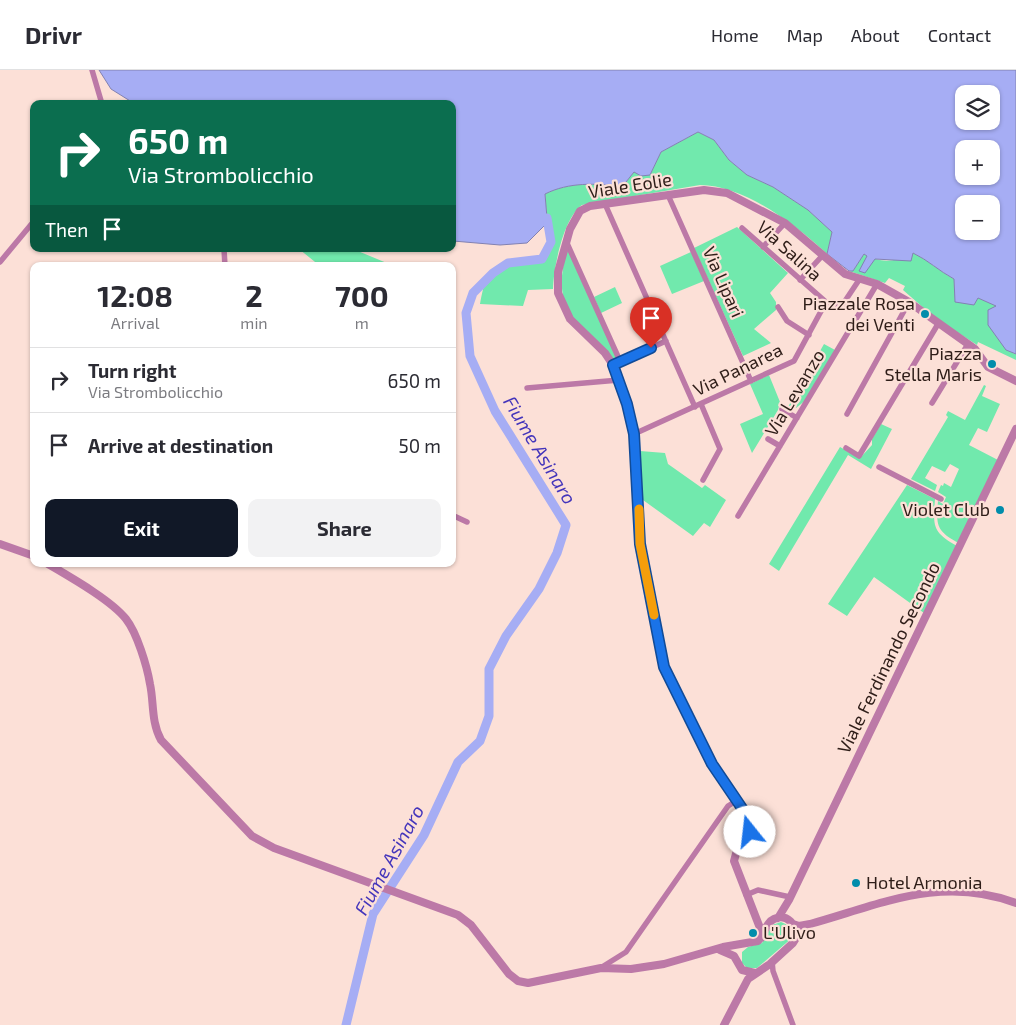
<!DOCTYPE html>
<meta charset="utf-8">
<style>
body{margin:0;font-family:"Exo 2",sans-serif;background:#f2f2f3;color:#2b2b33;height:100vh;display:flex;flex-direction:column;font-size:19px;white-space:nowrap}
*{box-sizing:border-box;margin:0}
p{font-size:16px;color:#7c7c81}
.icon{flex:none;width:28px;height:28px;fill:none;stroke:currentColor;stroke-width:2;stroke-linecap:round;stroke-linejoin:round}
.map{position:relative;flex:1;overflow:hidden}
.panel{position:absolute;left:30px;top:192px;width:426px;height:305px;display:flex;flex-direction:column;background:#fff;border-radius:10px;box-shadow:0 1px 4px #0004}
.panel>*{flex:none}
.banner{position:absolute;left:30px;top:30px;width:426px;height:152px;border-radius:10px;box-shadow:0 1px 4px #0004;background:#0b6e4f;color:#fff;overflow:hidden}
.tools{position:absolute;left:955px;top:15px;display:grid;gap:10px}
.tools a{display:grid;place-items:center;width:45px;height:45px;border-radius:10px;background:#fff;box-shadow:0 1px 4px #0004;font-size:25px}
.pin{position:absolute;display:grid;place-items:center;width:42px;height:42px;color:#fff;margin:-51px -21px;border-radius:50% 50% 50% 0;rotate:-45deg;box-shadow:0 0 5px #0007}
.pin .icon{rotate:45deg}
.me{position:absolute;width:55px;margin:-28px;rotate:344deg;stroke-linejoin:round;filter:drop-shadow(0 0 4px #0008)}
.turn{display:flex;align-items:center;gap:18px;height:105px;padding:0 15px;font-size:22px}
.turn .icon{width:65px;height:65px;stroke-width:2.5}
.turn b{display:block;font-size:35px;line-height:42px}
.then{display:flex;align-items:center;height:48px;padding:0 15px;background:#0003;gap:10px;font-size:19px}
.eta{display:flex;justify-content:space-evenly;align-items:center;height:85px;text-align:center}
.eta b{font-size:30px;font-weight:700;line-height:35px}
.primary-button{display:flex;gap:10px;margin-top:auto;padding:10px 15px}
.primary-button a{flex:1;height:58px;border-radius:10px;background:#111827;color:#fff;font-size:20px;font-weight:700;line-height:58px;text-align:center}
.primary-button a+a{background:#f2f2f3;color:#2b2b33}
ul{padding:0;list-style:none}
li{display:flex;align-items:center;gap:15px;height:65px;padding:0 15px;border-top:1px solid #e1e1e2}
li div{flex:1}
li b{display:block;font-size:19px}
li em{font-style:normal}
header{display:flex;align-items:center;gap:30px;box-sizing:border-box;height:70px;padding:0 25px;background:#fff;border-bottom:1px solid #e1e1e2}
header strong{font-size:24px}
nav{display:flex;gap:28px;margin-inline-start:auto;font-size:18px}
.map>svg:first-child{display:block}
</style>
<header>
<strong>Drivr</strong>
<nav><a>Home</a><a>Map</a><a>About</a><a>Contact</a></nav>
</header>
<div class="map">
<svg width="1016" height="955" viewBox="0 0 1016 955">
<rect width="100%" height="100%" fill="#fce0d7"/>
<!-- green -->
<path fill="#71e9ad" d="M698 62 714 70 729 90 747 105 773 117 808 140 832 162 827 184C796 155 744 115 700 115L582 135C563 149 554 196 553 219L528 220 523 236 480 234C484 214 487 194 512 190 523 188 531 189 542 184L548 169 545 155 547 148 545 124C569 112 596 113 622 117L634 102 650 105 661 82Z
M737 157 788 203 770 223 776 232V240L754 259 771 273 743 286 694 178Z
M567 178 616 286 615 289 613 290C573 249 551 240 567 178Z
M299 179H353L394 196H320Z
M691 182 704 211 672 224 660 196Z
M913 183C928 190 939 201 954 209L955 225 978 228 997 236 1014 284H1016V290L978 272 977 275 934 247 903 220 905 216 889 208 885 213 849 201H853L864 184C881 194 896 192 913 183Z
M615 217 622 233 601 243 594 227Z
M824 274 835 280 806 330 796 338 788 337Z
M769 305 780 332 778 340 752 383 740 354 763 344 750 314Z
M984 315 986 316 982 326 1000 334 987 362 978 358 969 375 998 390 959 473C936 461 936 455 938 431L943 434 946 427 938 422 941 415 943 416 944 413 951 417 959 399 950 394 945 402 932 396 925 408 937 415 935 421 911 409 948 347 946 345 948 341 965 350Z
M881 354 892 359 871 399 848 385 779 501 769 494 840 377 860 388 872 375V369Z
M640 381 665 383 668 394 702 418 705 415 726 430 710 457 704 453 693 466 643 430Z
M907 415 935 429C933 456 932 462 957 476L924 543 874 507 847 546 828 534Z
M781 852 790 856 792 868 757 898H747L742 893V882L748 877 762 873 772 855Z"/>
<!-- water -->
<path fill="#a6adf4" stroke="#8282b2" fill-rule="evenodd" d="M99 0H1016V284L1006 280 988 255V240L996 236 978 228 974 235 955 232 954 209C939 201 928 190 913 183L911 191 875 189 865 203 859 201 867 186 864 184 853 201H849L827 184 832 162 808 140 773 117 747 105 729 90 714 70 698 62 661 82 650 105 641 106 634 102 622 117C596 113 569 112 545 124L547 148 545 155 527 173 500 175 453 171 452 34H135L111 19ZM964 24H991V51H964ZM964 79H991V106H964ZM964 134H991V161H964Z"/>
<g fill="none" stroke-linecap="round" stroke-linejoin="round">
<!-- river -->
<path stroke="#a6adf4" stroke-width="9" d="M346 955 373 844 424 765 458 692 480 671 489 646V599L506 566 539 519 557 483 566 455 495 341 470 286 466 243 473 223 493 203 508 193 542 189 551 172 547 148"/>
<!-- minor -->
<path stroke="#bc79a7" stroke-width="5.5" d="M92 0 102 34
M668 125 751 311
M605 134 695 337
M742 158 826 232 841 237 859 210
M566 171 620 291
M763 177 785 153
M224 179 225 196
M0 192 34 151
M225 196H235
M800 210 823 185
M778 237 787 251 809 265
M617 293 666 271
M527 318 619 310
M932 333 968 274
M701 334 720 379 703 410
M782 339 797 348
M847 344 909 232
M634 364 794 291 826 232
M768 369 780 376
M846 378 859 386 938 254
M879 397 941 429
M452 445 467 452
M738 446 877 214
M746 825 758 820 790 827
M772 891 773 901 793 955
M602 897 626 882 728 736 736 731"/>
<!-- tertiary -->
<path stroke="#bc79a7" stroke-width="8" d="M0 474 34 486
M48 494C70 507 111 530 126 549 137 563 147 596 150 614 154 632 151 652 161 670L252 766 274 778 458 845 471 855 509 904 518 911 528 913 601 898 631 899 664 894 723 877 758 871C765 865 765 853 774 849 787 843 798 855 795 868
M778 848 789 830 1016 359
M793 854 799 856 810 854C882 834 941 805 1016 833
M761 868 760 858 734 791 737 780 750 762 751 754 712 694 664 597 640 474 634 364 627 334 613 295 605 283 570 249 558 223V202L570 159 580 141 590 136 704 120 727 123 785 153 845 204 877 214 909 232 975 279 988 297 1016 311
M720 880 734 886 742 900 755 903
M724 955 748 909 770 894 793 873 798 865"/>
</g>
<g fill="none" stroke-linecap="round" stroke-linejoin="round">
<!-- route casing -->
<g stroke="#114b97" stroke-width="12">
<path id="route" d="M651 278 613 295 627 334 634 364 640 474 664 597 712 694 750 750V762"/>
</g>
<!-- route -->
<use href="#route" stroke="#1a73e8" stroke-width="9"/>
<!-- slow -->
<path stroke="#f59e0b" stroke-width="9" d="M639 439 640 474 654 545"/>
</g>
<!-- markers -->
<g fill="#018dab" stroke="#fce0d7" stroke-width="2">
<circle cx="925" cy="244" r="5"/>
<circle cx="992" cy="294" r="5"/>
<circle cx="1000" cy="440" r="5"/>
<circle cx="856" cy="813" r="5"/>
<circle cx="753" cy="863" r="5"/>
</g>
<g text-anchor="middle" stroke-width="4.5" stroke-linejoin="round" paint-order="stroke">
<!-- street labels -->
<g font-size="18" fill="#2e1d18" stroke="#fce0d7">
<text transform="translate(630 116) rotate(-9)" y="6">Viale Eolie</text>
<text transform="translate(789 181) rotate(42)" y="6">Via Salina</text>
<text transform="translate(723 212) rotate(66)" y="6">Via Lipari</text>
<text transform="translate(738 300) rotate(-26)" y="6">Via Panarea</text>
<text transform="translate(795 323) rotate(-59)" y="6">Via Levanzo</text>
<text transform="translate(889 588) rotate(-64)" y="6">Viale Ferdinando Secondo</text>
</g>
<!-- poi labels -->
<g font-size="18" fill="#2e1d18" stroke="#fce0d7" text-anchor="end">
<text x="915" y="240">Piazzale Rosa<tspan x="915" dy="21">dei Venti</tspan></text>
<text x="982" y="290">Piazza<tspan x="982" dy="21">Stella Maris</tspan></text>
<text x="990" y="446">Violet Club</text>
<text x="866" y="819" text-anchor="start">Hotel Armonia</text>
<text x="763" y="869" text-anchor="start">L'Ulivo</text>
</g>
<!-- water labels -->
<g font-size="19" font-style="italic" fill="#4435bb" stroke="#fce0d7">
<text transform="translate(540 380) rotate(59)" y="7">Fiume Asinaro</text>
<text transform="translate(389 790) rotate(-61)" y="7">Fiume Asinaro</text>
</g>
</g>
</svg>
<div class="tools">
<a><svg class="icon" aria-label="layers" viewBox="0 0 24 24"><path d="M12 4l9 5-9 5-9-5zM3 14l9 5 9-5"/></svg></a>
<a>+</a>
<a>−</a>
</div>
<div class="pin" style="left:651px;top:278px;background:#d93025"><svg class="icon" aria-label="arrive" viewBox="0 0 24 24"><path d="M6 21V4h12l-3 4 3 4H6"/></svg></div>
<svg class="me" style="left:750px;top:762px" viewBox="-20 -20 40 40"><circle r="19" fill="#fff"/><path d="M0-13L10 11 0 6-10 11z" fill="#1a73e8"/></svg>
<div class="banner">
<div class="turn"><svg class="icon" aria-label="right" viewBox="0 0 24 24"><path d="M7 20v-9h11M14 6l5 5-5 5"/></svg><div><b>650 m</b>Via Strombolicchio</div></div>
<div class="then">Then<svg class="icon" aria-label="arrive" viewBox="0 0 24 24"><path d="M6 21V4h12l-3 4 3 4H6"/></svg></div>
</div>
<section class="panel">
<div class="eta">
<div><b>12:08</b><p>Arrival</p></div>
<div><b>2</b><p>min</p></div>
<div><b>700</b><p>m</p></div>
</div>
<ul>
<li><svg class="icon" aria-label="right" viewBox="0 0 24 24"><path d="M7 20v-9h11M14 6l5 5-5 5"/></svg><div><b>Turn right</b><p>Via Strombolicchio</p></div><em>650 m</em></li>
<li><svg class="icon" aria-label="arrive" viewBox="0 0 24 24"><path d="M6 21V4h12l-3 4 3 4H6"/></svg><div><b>Arrive at destination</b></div><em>50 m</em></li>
</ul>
<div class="primary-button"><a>Exit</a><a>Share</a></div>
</section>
</div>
